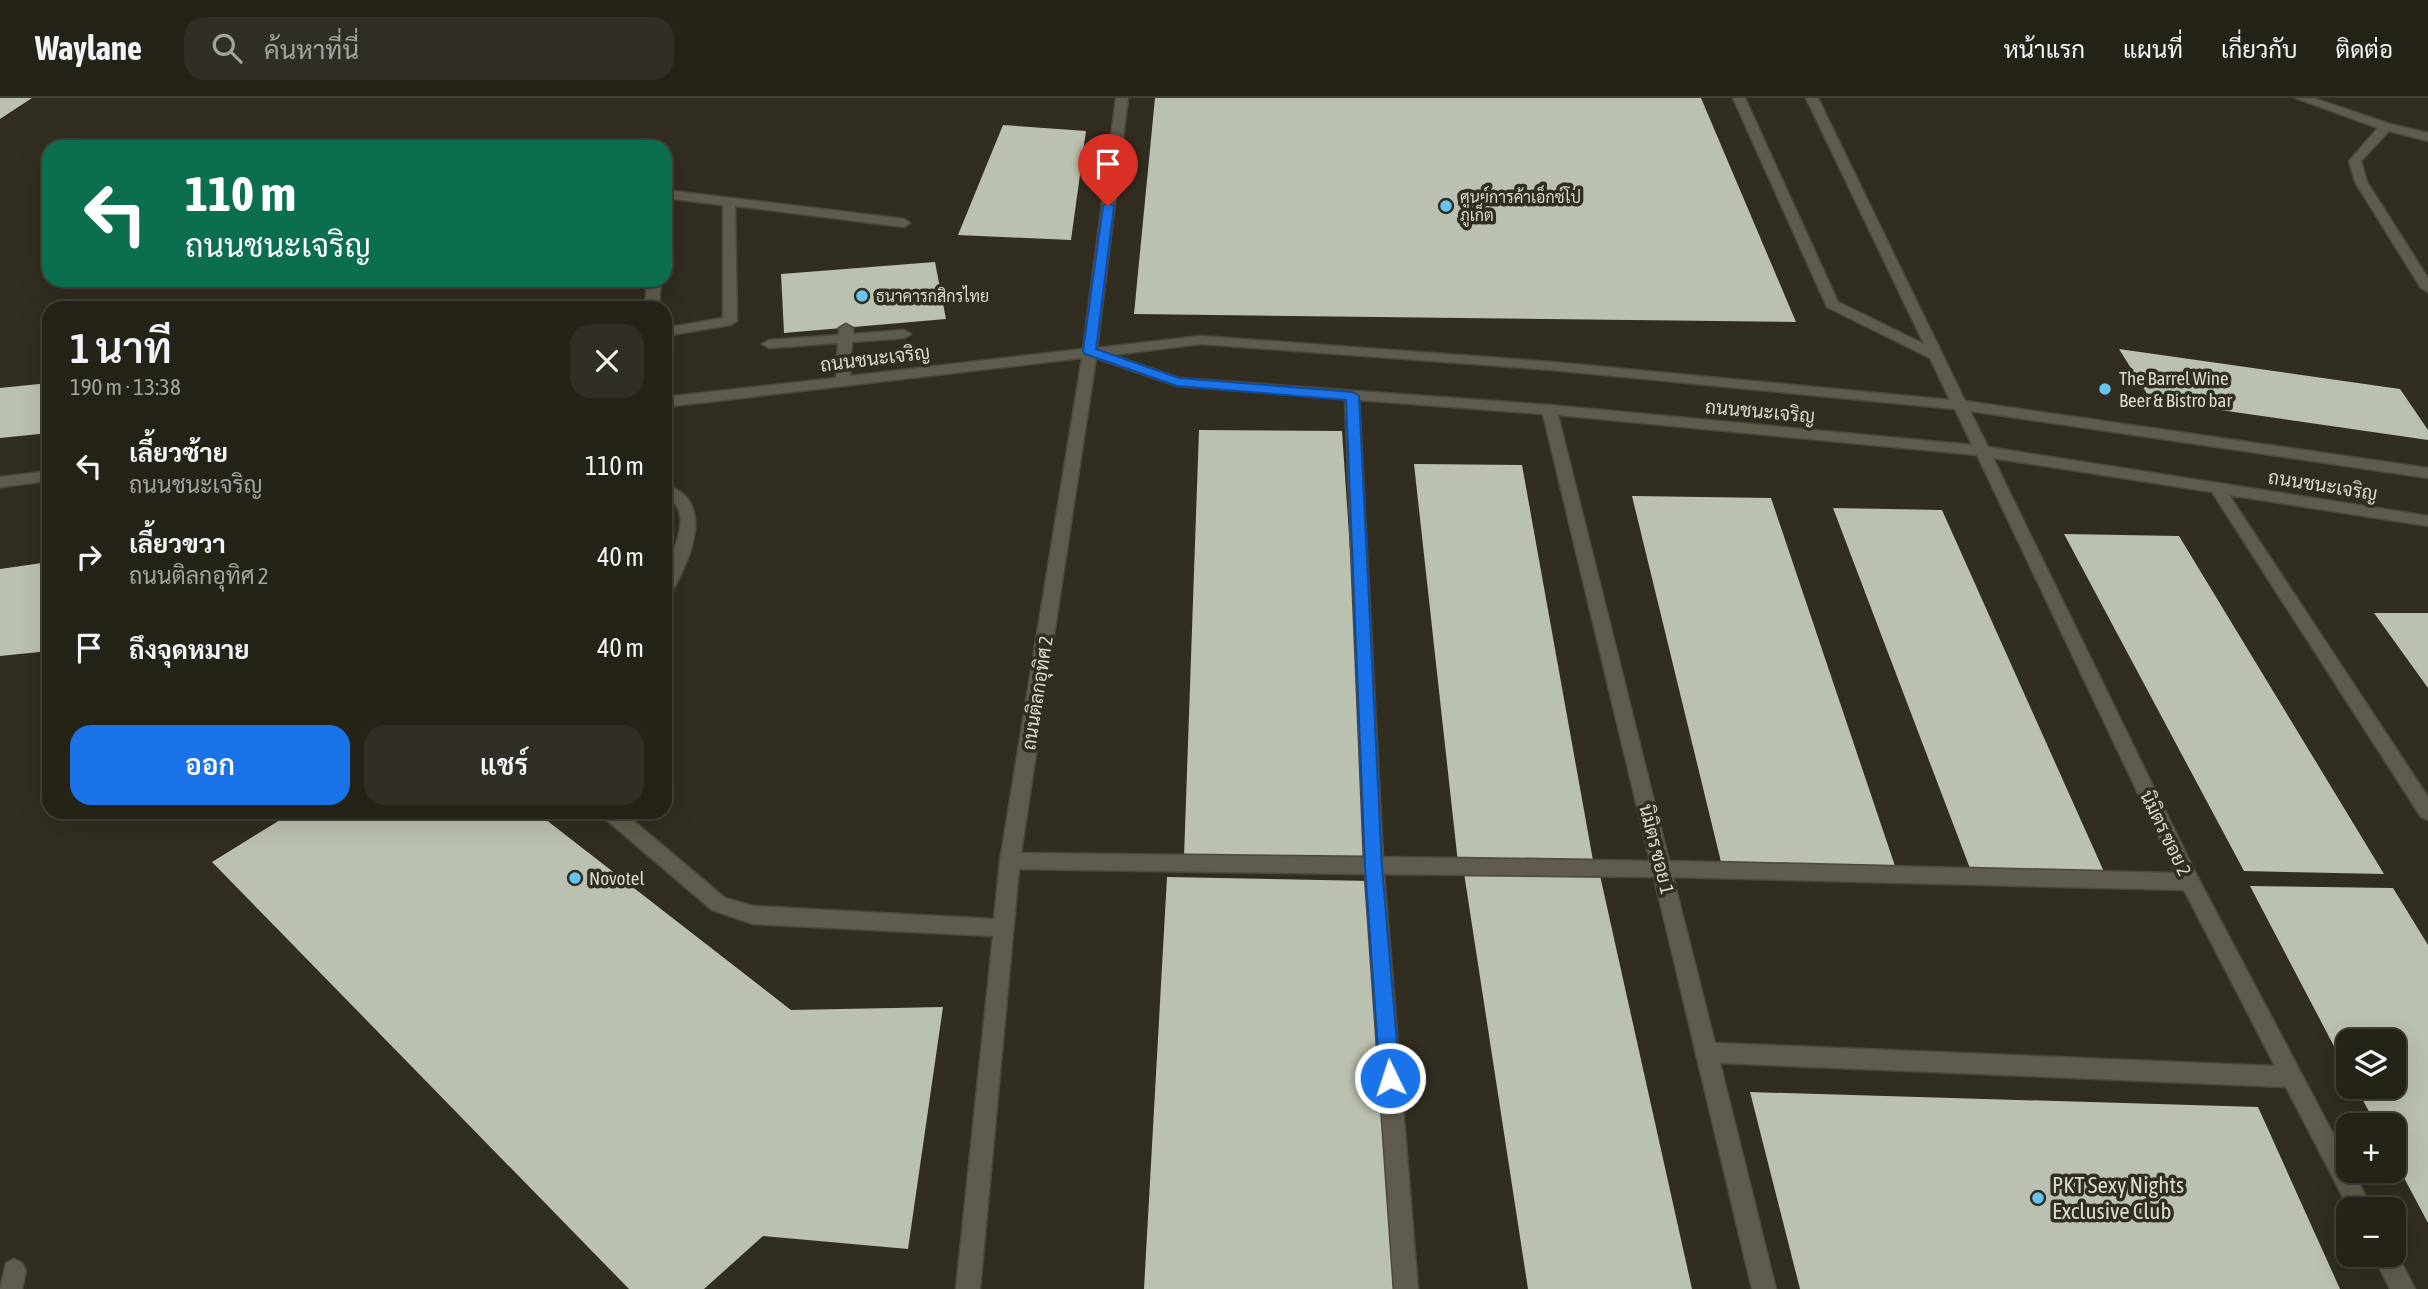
<!DOCTYPE html>
<html lang="th">
<meta charset="utf-8">
<style>
body{margin:0;font-family:"Asap Condensed",Sarabun,sans-serif;background:#312f25;color:#f1f3f6;height:100vh;display:flex;flex-direction:column;font-size:26px;white-space:nowrap}
*{box-sizing:border-box;margin:0}
p{font-size:23px;color:#a3a4a2}
.icon{flex:none;width:38px;height:38px;fill:none;stroke:currentColor;stroke-width:2;stroke-linecap:round;stroke-linejoin:round}
.map{position:relative;flex:1;overflow:hidden}
.side{position:absolute;left:42px;top:203px;width:630px;height:518px;display:flex;flex-direction:column;background:#252218;border-radius:21px;box-shadow:0 7px 28px #0002,0 0 0 2px #423f37}
.side>*{flex:none}
.hud{position:absolute;left:42px;top:42px;width:630px;height:147px;border-radius:21px;box-shadow:0 7px 28px #0002,0 0 0 2px #423f37;background:#0b6e4f;color:#fff;overflow:hidden}
.tools{position:absolute;left:2336px;top:931px;display:grid;gap:14px}
.tools a{display:grid;place-items:center;width:70px;height:70px;border-radius:14px;background:#252218;box-shadow:0 7px 28px #0002,0 0 0 2px #423f37;font-size:35px}
.pin{position:absolute;display:grid;place-items:center;width:60px;height:60px;color:#fff;margin:-72px -30px;border-radius:50% 50% 50% 0;rotate:-45deg;box-shadow:0 0 7px #0007}
.pin .icon{rotate:45deg}
.me{position:absolute;width:77px;margin:-38px;rotate:356deg;stroke-linejoin:round;filter:drop-shadow(0 0 5px #0008)}
.turn{display:flex;align-items:center;gap:24px;height:147px;padding:0 28px;font-size:32px}
.turn .icon{width:91px;height:91px;stroke-width:2.5}
.turn b{display:block;font-size:49px;line-height:60px}
.round{display:grid;place-items:center;flex:none;width:74px;height:74px;border-radius:21px;background:#312f25}
.summary{display:flex;align-items:center;justify-content:space-between;height:119px;padding:0 28px}
h1{font-size:42px;font-weight:600;line-height:52px}
.cta{display:flex;gap:14px;margin-top:auto;padding:14px 28px}
.cta a{flex:1;height:80px;border-radius:21px;background:#1a73e8;color:#fff;font-size:28px;font-weight:600;line-height:80px;text-align:center}
.cta a+a{background:#312f25;color:#f1f3f6}
ul{padding:0;list-style:none}
li{display:flex;align-items:center;gap:21px;height:91px;padding:0 28px}
li div{flex:1}
li b{display:block;font-size:26px}
li em{font-style:normal}
header{display:flex;align-items:center;gap:42px;box-sizing:border-box;height:98px;padding:0 35px;background:#252218;border-bottom:2px solid #423f37}
header strong{font-size:33px}
nav{display:flex;gap:38px;margin-inline-start:auto;font-size:24px}
.search{width:490px;height:63px;background:#312f25;display:flex;align-items:center;gap:18px;box-sizing:border-box;padding:0 24px;border-radius:21px;color:#a3a4a2;font-size:26px}
.map>svg:first-child{display:block}
</style>
<header>
<strong>Waylane</strong>
<div class="search"><svg class="icon" aria-label="search" viewBox="0 0 24 24"><circle cx="10" cy="10" r="6"/><path d="M15 15l6 6"/></svg>ค้นหาที่นี่</div>
<nav><a>หน้าแรก</a><a>แผนที่</a><a>เกี่ยวกับ</a><a>ติดต่อ</a></nav>
</header>
<div class="map">
<svg width="2428" height="1191" viewBox="0 0 2428 1191">
<rect width="100%" height="100%" fill="#312d20"/>
<!-- building -->
<path fill="#bbc1b0" d="M0 0H32L0 21Z
M1155 0H1701L1796 224 1134 216Z
M1003 27 1086 33 1071 142 958 137Z
M935 164 946 221 784 235 781 176Z
M2119 251 2400 291 2428 332V342L2151 302Z
M49 285V335L0 340V290Z
M1199 332 1342 333 1371 762 1184 759Z
M1414 366 1522 367 1594 768 1458 765Z
M1632 398 1771 400 1896 771 1722 768Z
M1833 410 1942 412 2105 776 1971 773Z
M2064 436 2179 438 2384 776 2244 773Z
M49 464V553L0 558V471Z
M2374 515H2428V590Z
M293 714H536L791 912 943 909 908 1151 763 1138 704 1191H629L212 764Z
M1599 773 1692 1191H1528L1464 775Z
M1167 779 1370 783 1393 1191H1144Z
M2250 788 2393 790 2428 847V1125L2394 1061V1027H2376L2356 989H2394V943H2348V975Z
M1750 994 2258 1009 2340 1191H1800Z"/>
<g fill="none" stroke-linecap="round" stroke-linejoin="round">
<!-- minor casing -->
<g stroke="#4b483d" stroke-width="3">
<path id="minor" d="M1116 0H1128L1097 250 1201 238 1552 264 1950 302 1930 260 1827 209 1733 0H1745L1838 204 1924 246 1806 0H1818L1965 303 2428 370V380L1970 313 1988 349 2428 418V428L2229 397 2428 699V722L2421 719 2212 394 1993 360 2197 778 2348 1064V1073H2353L2372 1111H2349L2286 989 1720 965 1776 1191H1752L1654 779 1384 776 1418 1191H1394L1365 776 1019 771 980 1191H956L993 838 753 826 712 812 603 719 601 714H623L725 800 753 808 994 821 1000 763 1082 260 665 309V299L836 280 838 245 769 250 762 246 769 242 839 237V230L846 226 853 230V236L904 232 911 236 904 240 852 244 850 278 1083 251ZM1201 246 1552 272 1955 311 1972 347 1549 307 1179 280 1112 257ZM1096 260 1177 288 1345 301 1364 759 1021 755ZM1359 302 1543 316 1650 763 1383 759ZM1558 317 1977 357 2176 775 1669 763ZM1673 779 2184 792 2275 968 1715 945Z
M2296 0H2313L2390 26 2428 35V43L2389 33 2361 63 2367 84 2428 180V194L2421 190 2355 84 2349 63 2378 30Z
M665 92 904 121 910 125 904 129 735 108 737 223 730 227 665 238V230L723 220V107L665 100Z
M647 182H661L659 210H645Z
M49 373V383L0 389V379Z
M665 387C718 402 689 464 671 496L665 498C665 491 664 482 666 475 672 452 696 414 665 398Z
M2394 1150 2415 1191H2390L2373 1157H2394Z
M14 1161 22 1165 26 1173 22 1191H0L6 1165Z"/>
</g>
<!-- minor -->
<use href="#minor" fill="#605c4d" fill-rule="evenodd"/>
</g>
<!-- route -->
<path fill="#1a73e8" stroke="#114b97" stroke-width="2" d="M1108 105 1114 108 1096 251 1179 280 1352 294 1359 298 1382 769 1400 980 1397 987 1390 989 1383 987 1380 980 1365 769 1346 302 1177 288 1085 256 1083 253 1103 108Z"/>
<!-- markers -->
<g fill="#68c4f0" stroke="#312d20" stroke-width="2.5">
<circle cx="1446" cy="108" r="7"/>
<circle cx="862" cy="198" r="7"/>
<circle cx="2105" cy="291" r="7"/>
<circle cx="575" cy="780" r="7"/>
<circle cx="2038" cy="1100" r="7"/>
</g>
<g text-anchor="middle" stroke-width="7" stroke-linejoin="round" paint-order="stroke">
<!-- far-poi labels -->
<g font-size="16" fill="#dbd9d0" stroke="#312d20" text-anchor="start">
<text x="1460" y="105">ศูนย์การค้าเอ็กซ์โป<tspan x="1460" dy="18">ภูเก็ต</tspan></text>
<text x="876" y="204">ธนาคารกสิกรไทย</text>
</g>
<!-- street labels -->
<g font-size="19" fill="#dbd9d0" stroke="#312d20">
<text transform="translate(875 260) rotate(-7)" y="7">ถนนชนะเจริญ</text>
<text transform="translate(1760 313) rotate(5)" y="7">ถนนชนะเจริญ</text>
<text transform="translate(2323 387) rotate(9)" y="7">ถนนชนะเจริญ</text>
<text transform="translate(1037 595) rotate(-81)" y="7">ถนนติลกอุทิศ 2</text>
<text transform="translate(2166 735) rotate(64)" y="7">นิมิตร ซอย 2</text>
<text transform="translate(1657 751) rotate(76)" y="7">นิมิตร ซอย 1</text>
</g>
<!-- poi labels -->
<g font-size="19" fill="#dbd9d0" stroke="#312d20" text-anchor="start">
<text x="2119" y="287">The Barrel Wine<tspan x="2119" dy="22">Beer &amp; Bistro bar</tspan></text>
<text x="589" y="787">Novotel</text>
</g>
<!-- near-poi labels -->
<g font-size="23" fill="#dbd9d0" stroke="#312d20" text-anchor="start">
<text x="2052" y="1095">PKT Sexy Nights<tspan x="2052" dy="26">Exclusive Club</tspan></text>
</g>
</g>
</svg>
<div class="tools">
<a><svg class="icon" aria-label="layers" viewBox="0 0 24 24"><path d="M12 4l9 5-9 5-9-5zM3 14l9 5 9-5"/></svg></a>
<a>+</a>
<a>−</a>
</div>
<div class="pin" style="left:1108px;top:108px;background:#d93025"><svg class="icon" aria-label="arrive" viewBox="0 0 24 24"><path d="M6 21V4h12l-3 4 3 4H6"/></svg></div>
<svg class="me" style="left:1390px;top:980px" viewBox="-20 -20 40 40"><circle r="17" fill="#1a73e8" stroke="#fff" stroke-width="3"/><path d="M0-11L8 9 0 5-8 9z" fill="#fff"/></svg>
<div class="hud">
<div class="turn"><svg class="icon" aria-label="left" viewBox="0 0 24 24"><path d="M17 20v-9H6M10 6l-5 5 5 5"/></svg><div><b>110 m</b>ถนนชนะเจริญ</div></div>
</div>
<section class="side">
<div class="summary"><div><h1>1 นาที</h1><p>190 m · 13:38</p></div><a class="round"><svg class="icon" aria-label="close" viewBox="0 0 24 24"><path d="M6 6l12 12M18 6L6 18"/></svg></a></div>
<ul>
<li><svg class="icon" aria-label="left" viewBox="0 0 24 24"><path d="M17 20v-9H6M10 6l-5 5 5 5"/></svg><div><b>เลี้ยวซ้าย</b><p>ถนนชนะเจริญ</p></div><em>110 m</em></li>
<li><svg class="icon" aria-label="right" viewBox="0 0 24 24"><path d="M7 20v-9h11M14 6l5 5-5 5"/></svg><div><b>เลี้ยวขวา</b><p>ถนนติลกอุทิศ 2</p></div><em>40 m</em></li>
<li><svg class="icon" aria-label="arrive" viewBox="0 0 24 24"><path d="M6 21V4h12l-3 4 3 4H6"/></svg><div><b>ถึงจุดหมาย</b></div><em>40 m</em></li>
</ul>
<div class="cta"><a>ออก</a><a>แชร์</a></div>
</section>
</div>
